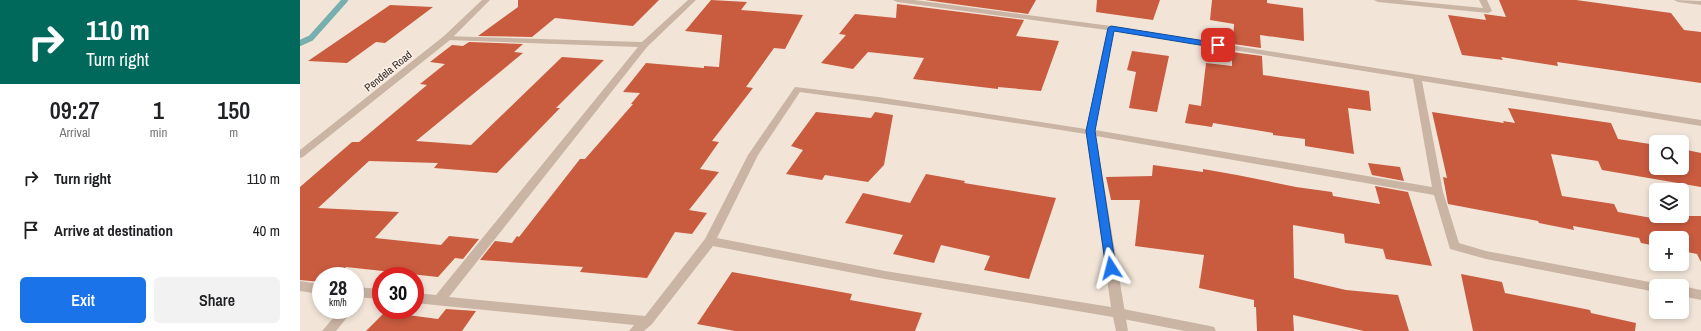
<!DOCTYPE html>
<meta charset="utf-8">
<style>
body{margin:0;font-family:"Archivo Narrow",sans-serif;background:#f2f2f2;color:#202124;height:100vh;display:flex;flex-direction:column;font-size:15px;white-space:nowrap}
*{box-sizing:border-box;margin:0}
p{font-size:13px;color:#757577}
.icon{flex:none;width:22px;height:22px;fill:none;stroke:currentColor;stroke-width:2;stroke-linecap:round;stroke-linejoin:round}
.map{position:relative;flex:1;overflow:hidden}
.side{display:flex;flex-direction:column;background:#fff;width:300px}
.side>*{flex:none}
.banner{background:#00695c;color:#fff;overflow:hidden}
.fabs{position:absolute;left:1349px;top:135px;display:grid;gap:8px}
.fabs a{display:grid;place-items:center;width:40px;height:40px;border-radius:6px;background:#fff;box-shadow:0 2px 6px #0003;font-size:20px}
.speed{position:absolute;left:12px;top:267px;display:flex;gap:8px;font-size:20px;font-weight:700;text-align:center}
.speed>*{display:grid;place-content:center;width:52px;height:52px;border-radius:50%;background:#fff;box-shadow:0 2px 6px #0003;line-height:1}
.speed small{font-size:10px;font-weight:400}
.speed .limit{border:6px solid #d22;background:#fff;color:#111}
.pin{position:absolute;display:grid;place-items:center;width:34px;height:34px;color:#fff;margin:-17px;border-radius:8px;box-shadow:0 2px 6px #0006}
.me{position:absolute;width:44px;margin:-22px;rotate:351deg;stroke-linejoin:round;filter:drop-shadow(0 0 3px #0008)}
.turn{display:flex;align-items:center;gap:14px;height:84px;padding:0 20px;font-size:18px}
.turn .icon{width:52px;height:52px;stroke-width:2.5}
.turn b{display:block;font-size:28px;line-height:34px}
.eta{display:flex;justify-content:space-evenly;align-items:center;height:68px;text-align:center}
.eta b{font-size:24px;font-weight:600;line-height:28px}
.cta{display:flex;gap:8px;margin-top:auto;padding:8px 20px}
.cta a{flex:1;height:46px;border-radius:6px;background:#1a73e8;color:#fff;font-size:16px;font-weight:600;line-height:46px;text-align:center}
.cta a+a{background:#f2f2f2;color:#202124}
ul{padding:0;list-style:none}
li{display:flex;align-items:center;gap:12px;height:52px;padding:0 20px}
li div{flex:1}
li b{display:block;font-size:15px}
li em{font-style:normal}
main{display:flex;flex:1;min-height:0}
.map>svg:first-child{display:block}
</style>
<main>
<section class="side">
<div class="banner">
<div class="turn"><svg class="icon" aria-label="right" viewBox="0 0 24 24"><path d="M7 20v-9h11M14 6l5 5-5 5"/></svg><div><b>110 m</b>Turn right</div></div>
</div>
<div class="eta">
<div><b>09:27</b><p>Arrival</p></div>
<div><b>1</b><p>min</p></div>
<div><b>150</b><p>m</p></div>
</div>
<ul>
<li><svg class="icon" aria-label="right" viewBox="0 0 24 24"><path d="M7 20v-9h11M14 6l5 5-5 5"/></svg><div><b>Turn right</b></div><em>110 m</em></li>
<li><svg class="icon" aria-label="arrive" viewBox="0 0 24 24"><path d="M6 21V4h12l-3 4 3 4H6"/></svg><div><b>Arrive at destination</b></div><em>40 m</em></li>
</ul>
<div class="cta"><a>Exit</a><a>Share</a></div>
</section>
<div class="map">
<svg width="1401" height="331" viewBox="0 0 1401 331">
<rect width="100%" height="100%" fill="#f2e5d8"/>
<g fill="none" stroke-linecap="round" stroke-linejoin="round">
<!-- stream -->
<path stroke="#77afaf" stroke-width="6" d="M0 43 11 38 45 0"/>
</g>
<!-- building -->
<path fill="#c95b3f" d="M218 0H359L333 26 255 18 232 37 178 36 218 7Z
M411 0 447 2 441 10 503 15 485 49 474 48 446 87 453 88 412 141 419 142 400 169 419 172 389 210 407 213 392 234 375 232 347 278 280 272 283 267 180 260 195 241 212 243 217 236 219 237 280 159H285L333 104H331L340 93 323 92 346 63 404 68V66L419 67 422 35 385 31Z
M625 0H736L728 14Z
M797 0H860L853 20 796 12Z
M912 0H967V3L1003 8 1004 41 960 35 961 48 933 44 934 24 910 20Z
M1199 0H1276L1371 13 1384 30 1401 32V83L1257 62 1258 66 1201 57 1203 60 1162 55 1148 15 1186 20 1184 14 1206 17Z
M597 4 724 20 716 36 759 41 741 91 698 87V89L613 79 624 58 568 52 553 69 521 63 546 35 539 34 555 14 596 18Z
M90 5 133 7 85 43 76 42 47 63 8 61Z
M169 42 223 44 214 52 223 53 116 141 171 145 262 57 304 60 256 108H260L197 173 134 168 138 163 69 161 18 208 99 212 75 238 141 245 149 236 179 239 163 259 155 258 138 277 46 267 37 276H21V282L0 280V187L52 142H59L127 85 120 84 145 64 130 62 152 45 163 46Z
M832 51 869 56 857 112 829 108 836 72 827 70Z
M932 52 962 56 963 75 1069 91 1071 111 1048 108 1054 154 1005 146V139L973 135V133L913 123 912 127 885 123 889 104 901 106 906 63 932 66Z
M1208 108 1311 123 1318 139 1356 145V168H1382V149L1401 153V187L1302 170 1298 161 1251 154 1262 196 1314 204 1318 212 1380 223 1376 216H1401V262L1397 254 1382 251V238H1356V246L1341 243 1339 238 1273 226 1274 230 1239 223 1238 221 1148 204 1143 177 1147 178 1132 112 1204 123 1203 121 1215 123Z
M516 112 571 118 575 112 593 115 584 165 568 182 525 175 522 180 486 174 503 150 491 146Z
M1068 163 1100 167 1104 181 1072 175Z
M853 165 903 172V169L937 175 996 187 1032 192 1033 196 1080 204 1075 186 1108 192 1132 266 1086 259 1083 249 1045 243 1044 234 993 225 994 278 1046 290 1098 295 1109 331H1064L993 315 994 331H957L956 307H954V300L899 288 904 255 835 246 840 200H811L806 177 852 176Z
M626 174 665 181 664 183 756 198 729 279 684 270 690 256 641 245 634 263 593 254 603 235 545 223 563 193 610 203Z
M432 272 552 294 550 300 622 313 615 331H435L397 324Z
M1161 274 1202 282 1205 293 1290 310 1291 313 1336 323 1335 331H1173Z
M146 309 176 311 162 331H66L85 312 138 319Z"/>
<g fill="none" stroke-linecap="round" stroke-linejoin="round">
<!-- service -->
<path fill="#cab4a4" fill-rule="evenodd" d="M818 308 910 326 914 327 916 331H885L818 318 814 316 812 313 814 310Z"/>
<!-- minor -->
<path fill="#cab4a4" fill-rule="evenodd" d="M388 0H396L347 47 149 297 345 316 405 239 448 155 495 87 578 97 786 129 807 30 597 2 593 0H614L811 26 1401 120V126L1122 81 1143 192 1159 243 1186 251 1360 284 1361 286H1356V292L1186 259 1150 249 1134 195 796 136 828 331H816L813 317 585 279 413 246 352 324 344 331H329L334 325 115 303V293L136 295 338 47 147 40H144V36L342 42ZM814 31 1113 79 1132 187 795 130ZM500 92 658 114 786 134 811 307 585 271 417 238 458 155Z
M1074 0H1101L1183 8 1179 0H1187L1192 11 1188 13 1078 2Z
M1374 0 1401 1V5L1378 2Z
M0 281 21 284V294L0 291Z
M1382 286 1401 290V300L1382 296Z
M55 287 81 289V299L55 297Z
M40 310H53L36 331H22Z"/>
<!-- tertiary -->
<path fill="#cab4a4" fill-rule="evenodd" d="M182 0H190L150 40 3 157 0 158V150L144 36Z"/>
</g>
<!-- route -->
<path fill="#1a73e8" stroke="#114b97" d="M811 26 918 43 922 45 918 48 814 31 795 131 816 268 811 272 806 268 786 131 808 28Z"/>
<g text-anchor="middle" stroke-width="3.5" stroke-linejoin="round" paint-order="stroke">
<!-- street labels -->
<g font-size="11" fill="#352a26" stroke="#faefe5">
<text transform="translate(88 71) rotate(-39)" y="4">Pendela Road</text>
</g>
</g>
</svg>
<div class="fabs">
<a><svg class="icon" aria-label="search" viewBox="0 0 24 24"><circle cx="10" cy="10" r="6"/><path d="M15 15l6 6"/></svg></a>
<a><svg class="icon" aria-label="layers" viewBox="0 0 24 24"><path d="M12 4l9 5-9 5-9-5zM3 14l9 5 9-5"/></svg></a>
<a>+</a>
<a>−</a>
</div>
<div class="speed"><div>28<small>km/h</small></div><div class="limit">30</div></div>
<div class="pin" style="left:918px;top:45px;background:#d93025"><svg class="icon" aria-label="arrive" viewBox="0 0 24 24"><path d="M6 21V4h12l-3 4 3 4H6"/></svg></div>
<svg class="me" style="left:811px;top:268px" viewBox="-20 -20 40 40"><path d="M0-17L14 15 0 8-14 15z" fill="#1a73e8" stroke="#fff" stroke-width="4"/></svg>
</div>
</main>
